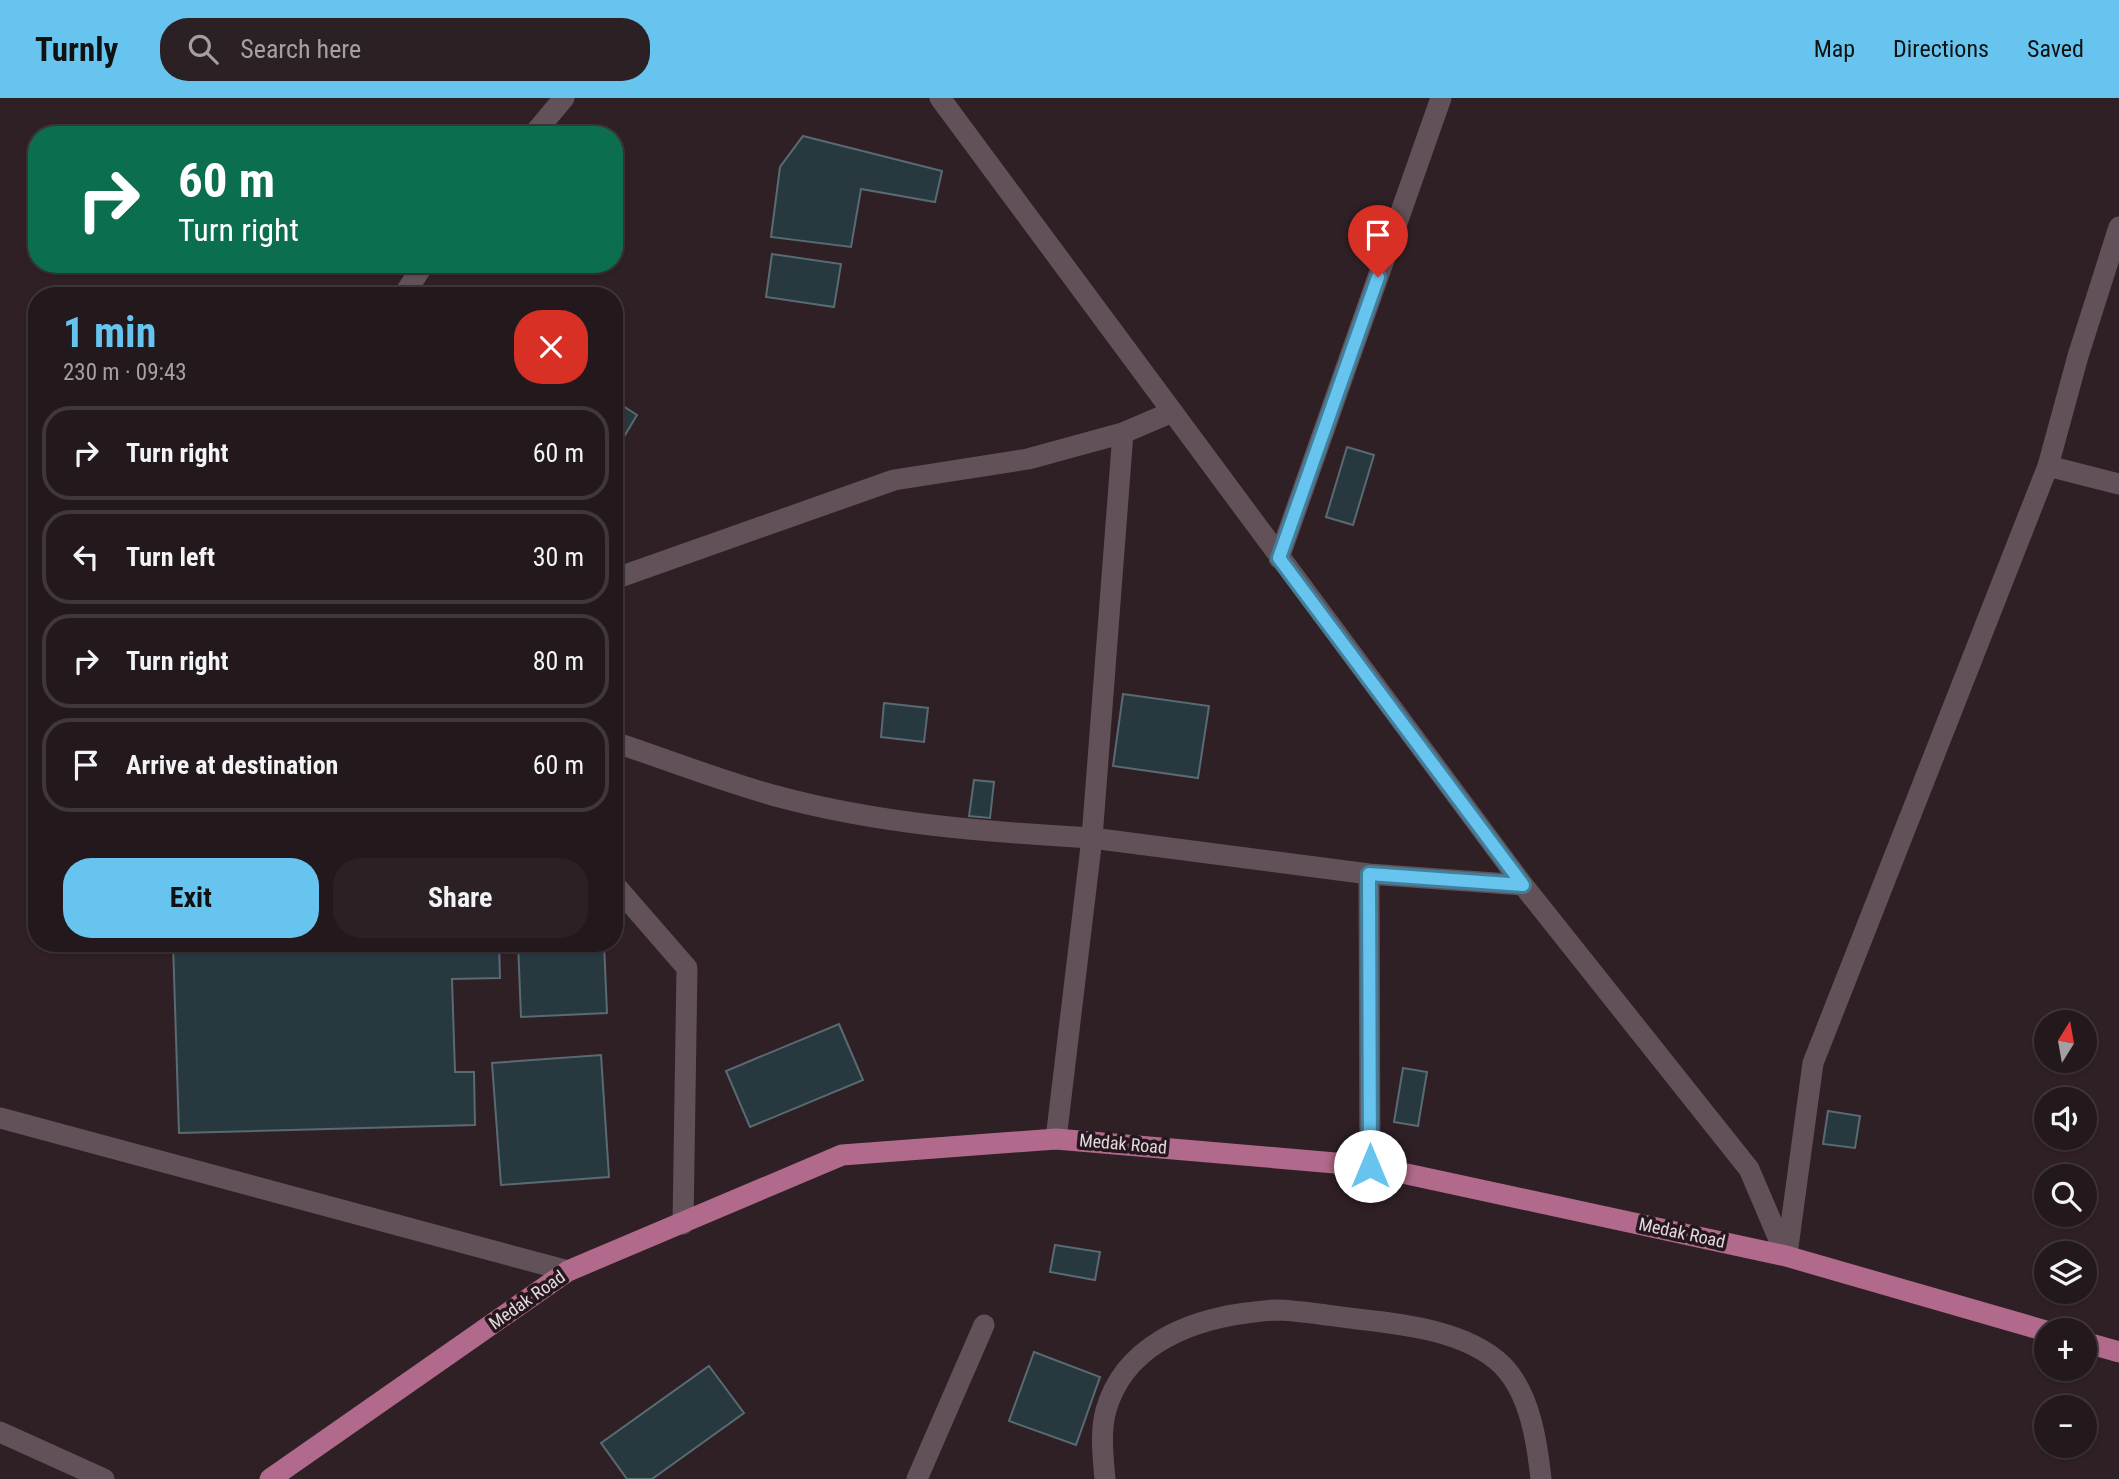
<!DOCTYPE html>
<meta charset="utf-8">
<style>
body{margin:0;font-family:"Roboto Condensed",sans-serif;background:#2b2125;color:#f1f3f6;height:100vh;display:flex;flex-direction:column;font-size:26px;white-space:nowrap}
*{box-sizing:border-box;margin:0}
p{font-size:23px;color:#a3a0a3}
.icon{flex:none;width:38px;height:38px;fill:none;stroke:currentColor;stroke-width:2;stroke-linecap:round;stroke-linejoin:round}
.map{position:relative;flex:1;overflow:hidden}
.panel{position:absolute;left:28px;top:189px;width:595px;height:665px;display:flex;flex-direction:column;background:#23181c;border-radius:28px;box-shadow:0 2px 5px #0004,0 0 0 2px #40373b}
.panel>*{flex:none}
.guide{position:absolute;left:28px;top:28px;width:595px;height:147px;border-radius:28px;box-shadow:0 2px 5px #0004,0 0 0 2px #40373b;background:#0b6e4f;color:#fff;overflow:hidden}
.needle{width:46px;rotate:11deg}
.controls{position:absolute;left:2034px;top:912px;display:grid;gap:14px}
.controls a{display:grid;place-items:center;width:63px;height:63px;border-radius:50%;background:#23181c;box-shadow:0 2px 5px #0004,0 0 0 2px #40373b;font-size:35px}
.pin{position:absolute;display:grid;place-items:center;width:60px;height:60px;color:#fff;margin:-72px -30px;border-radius:50% 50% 50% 0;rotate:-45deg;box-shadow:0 0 7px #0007}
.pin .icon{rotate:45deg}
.me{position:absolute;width:77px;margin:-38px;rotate:0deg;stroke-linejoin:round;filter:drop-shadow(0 0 5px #0008)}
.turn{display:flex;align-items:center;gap:24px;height:147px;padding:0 35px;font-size:32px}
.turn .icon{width:91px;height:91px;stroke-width:2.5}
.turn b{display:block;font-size:49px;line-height:60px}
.round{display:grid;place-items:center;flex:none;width:74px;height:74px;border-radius:28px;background:#2b2125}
.summary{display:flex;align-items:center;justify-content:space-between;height:119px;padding:0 35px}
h1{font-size:42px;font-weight:700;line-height:52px;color:#66c4ef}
.cta{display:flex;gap:14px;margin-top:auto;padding:14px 35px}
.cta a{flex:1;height:80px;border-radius:28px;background:#66c4ef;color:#111;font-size:28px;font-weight:700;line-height:80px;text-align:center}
.cta a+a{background:#2b2125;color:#f1f3f6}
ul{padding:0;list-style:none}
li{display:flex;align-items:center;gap:21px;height:94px;margin:0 14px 10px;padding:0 21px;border:4px solid #40373b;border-radius:28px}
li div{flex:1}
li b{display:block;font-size:26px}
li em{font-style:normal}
header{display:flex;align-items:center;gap:42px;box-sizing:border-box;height:98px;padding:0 35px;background:#66c4ef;color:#111}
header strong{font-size:33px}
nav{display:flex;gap:38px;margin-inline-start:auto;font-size:24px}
.search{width:490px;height:63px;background:#2b2125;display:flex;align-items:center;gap:18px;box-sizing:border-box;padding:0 24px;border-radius:28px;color:#a3a0a3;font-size:26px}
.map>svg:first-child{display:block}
</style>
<header>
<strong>Turnly</strong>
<div class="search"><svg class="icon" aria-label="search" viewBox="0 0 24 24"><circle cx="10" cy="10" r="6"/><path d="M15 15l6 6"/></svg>Search here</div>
<nav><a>Map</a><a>Directions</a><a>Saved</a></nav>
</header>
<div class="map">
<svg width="2119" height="1381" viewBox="0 0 2119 1381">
<rect width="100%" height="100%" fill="#2f2026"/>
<!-- building -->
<path fill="#28383f" stroke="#596a72" stroke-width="2" d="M803 38 942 73 935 104 861 91 851 149 771 139 780 69Z
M772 156 841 166 834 209 766 199Z
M620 306 637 317 625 337 614 330V314Z
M1347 349 1374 357 1353 427 1326 419Z
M1123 596 1209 608 1198 680 1113 668Z
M884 605 928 610 924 644 881 639Z
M974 682 994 684 990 720 969 718Z
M173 845H499L500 880 452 881 455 974H474L475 1027 179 1035Z
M518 845H604L607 915 521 919Z
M839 926 863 982 750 1029 726 973Z
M601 957 609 1079 501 1087 492 965Z
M1403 970 1427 974 1418 1028 1394 1024Z
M1828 1013 1860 1018 1855 1050 1823 1046Z
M1055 1147 1100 1154 1095 1182 1050 1174Z
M1034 1254 1100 1279 1076 1347 1009 1323Z
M709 1268 744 1315 652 1381H627L601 1345Z"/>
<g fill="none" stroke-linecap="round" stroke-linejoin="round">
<!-- minor -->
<path stroke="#625158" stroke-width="21" d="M940 0 1523 787 1749 1071 1786 1158
M533 37 564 0
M403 198 424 166
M2048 368 2119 386
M1279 460 1441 0
M614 481 894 382 1028 361 1123 335 1172 314
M614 644C668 662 721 683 776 698 879 726 987 734 1092 740L1123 335
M1369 776 1370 1068
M614 786 687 870 683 1126
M0 1020 568 1173
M1056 1041 1092 740 1369 776 1523 787
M1787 1156 1813 965 2048 368 2078 258 2119 129
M0 1334 104 1381
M917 1381 984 1227
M1105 1381C1103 1359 1100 1334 1106 1312 1124 1249 1186 1223 1246 1215 1256 1214 1267 1212 1278 1212 1304 1213 1331 1218 1357 1221 1403 1226 1467 1233 1502 1267 1530 1295 1537 1344 1541 1381"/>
<!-- major -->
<path stroke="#b16a8b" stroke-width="21" d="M2084 1244 2119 1254
M270 1381 568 1173 842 1057 1056 1041 1370 1068 1786 1158 2046 1233"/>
</g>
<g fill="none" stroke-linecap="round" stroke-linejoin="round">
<!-- route casing -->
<g stroke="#427f9b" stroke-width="18">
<path id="route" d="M1370 1068 1369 776 1523 787 1279 460 1378 179"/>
</g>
<!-- route -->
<use href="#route" stroke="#66c4ef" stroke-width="12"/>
</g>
<g text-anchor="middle" stroke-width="7" stroke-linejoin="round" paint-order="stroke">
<!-- street labels -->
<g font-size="18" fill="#e3d8dc" stroke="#25171d">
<text transform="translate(1123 1046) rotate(5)" y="6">Medak Road</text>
<text transform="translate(1682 1135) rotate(12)" y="6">Medak Road</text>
<text transform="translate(527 1202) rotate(-35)" y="6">Medak Road</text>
</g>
</g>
</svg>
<div class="controls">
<a><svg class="needle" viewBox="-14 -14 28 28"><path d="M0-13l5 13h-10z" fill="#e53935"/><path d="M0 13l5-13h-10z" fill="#a3a0a3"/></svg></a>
<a><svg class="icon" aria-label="sound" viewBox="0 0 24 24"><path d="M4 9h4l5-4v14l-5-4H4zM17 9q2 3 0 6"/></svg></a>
<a><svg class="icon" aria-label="search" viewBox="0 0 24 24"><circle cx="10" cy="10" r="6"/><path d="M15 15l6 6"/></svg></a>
<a><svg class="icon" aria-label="layers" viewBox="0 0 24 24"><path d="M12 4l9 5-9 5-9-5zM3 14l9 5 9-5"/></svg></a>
<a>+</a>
<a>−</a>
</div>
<div class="pin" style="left:1378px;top:179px;background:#d93025"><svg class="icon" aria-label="arrive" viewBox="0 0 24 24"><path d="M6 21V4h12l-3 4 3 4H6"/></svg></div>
<svg class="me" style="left:1370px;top:1068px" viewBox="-20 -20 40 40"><circle r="19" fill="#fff"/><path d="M0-13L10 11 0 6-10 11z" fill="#66c4ef"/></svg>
<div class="guide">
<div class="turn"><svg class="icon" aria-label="right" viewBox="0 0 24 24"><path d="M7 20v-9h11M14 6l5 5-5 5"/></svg><div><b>60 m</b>Turn right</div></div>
</div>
<section class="panel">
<div class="summary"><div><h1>1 min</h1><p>230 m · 09:43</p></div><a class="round" style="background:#d93025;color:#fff"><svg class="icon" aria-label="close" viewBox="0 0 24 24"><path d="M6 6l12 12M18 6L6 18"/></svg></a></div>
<ul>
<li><svg class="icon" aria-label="right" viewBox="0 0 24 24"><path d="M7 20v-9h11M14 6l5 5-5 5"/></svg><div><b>Turn right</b></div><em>60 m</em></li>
<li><svg class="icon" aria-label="left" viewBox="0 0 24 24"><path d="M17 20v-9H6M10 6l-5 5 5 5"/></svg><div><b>Turn left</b></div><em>30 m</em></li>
<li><svg class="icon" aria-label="right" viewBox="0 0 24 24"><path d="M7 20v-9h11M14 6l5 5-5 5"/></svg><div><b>Turn right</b></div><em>80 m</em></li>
<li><svg class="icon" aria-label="arrive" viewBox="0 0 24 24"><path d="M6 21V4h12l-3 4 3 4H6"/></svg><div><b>Arrive at destination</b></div><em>60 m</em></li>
</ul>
<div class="cta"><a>Exit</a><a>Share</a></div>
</section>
</div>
